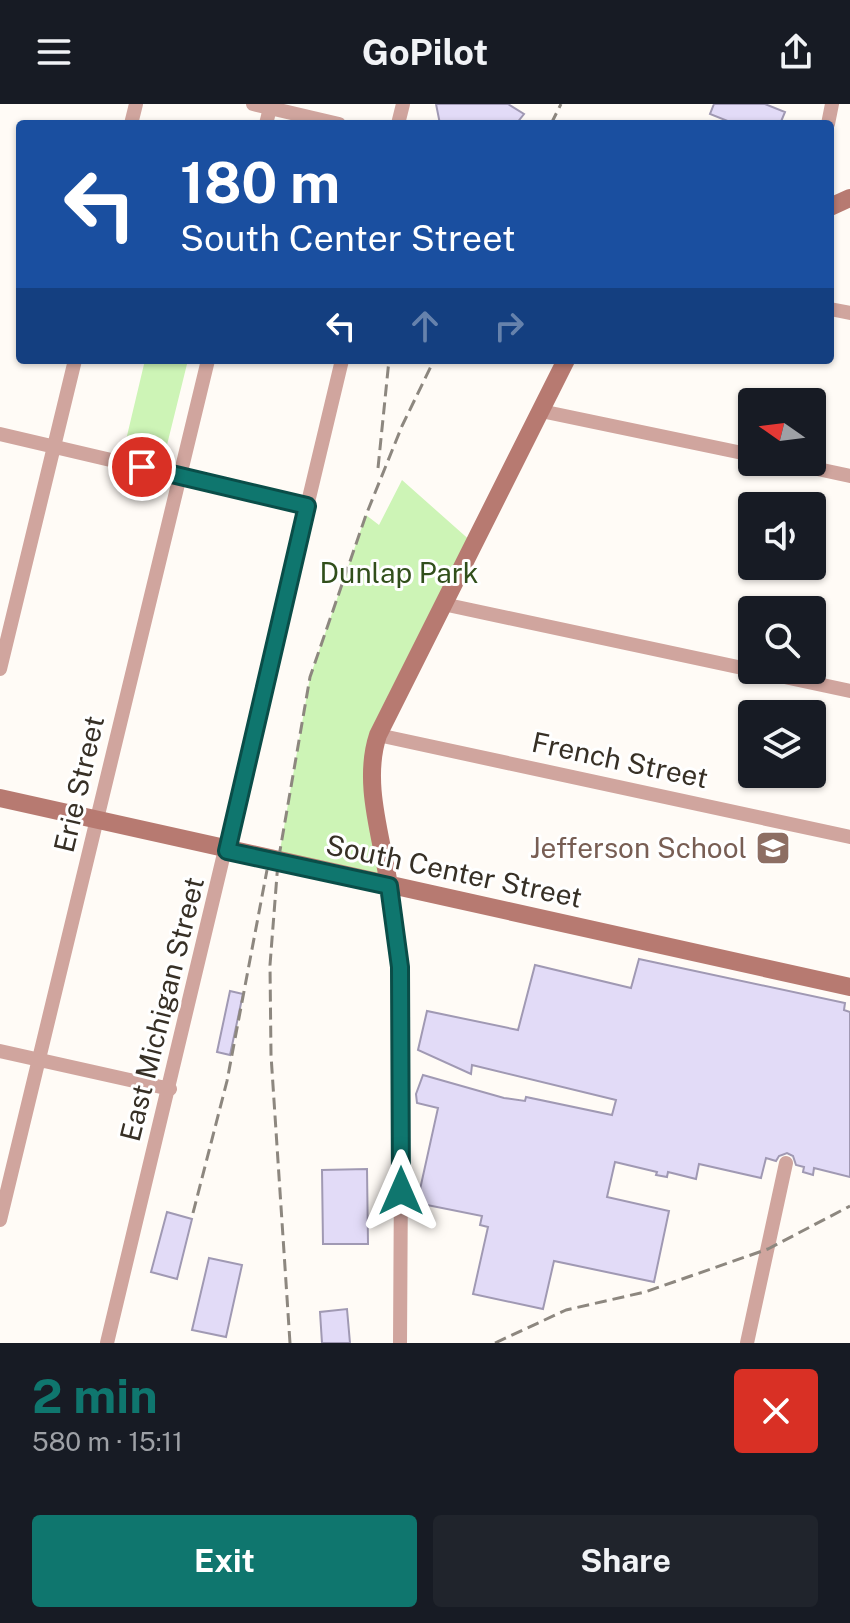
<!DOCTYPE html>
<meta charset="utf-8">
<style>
body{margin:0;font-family:"Public Sans",sans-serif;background:#20242c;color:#f1f3f6;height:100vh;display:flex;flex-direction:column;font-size:30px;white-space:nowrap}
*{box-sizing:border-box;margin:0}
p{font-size:26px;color:#9ea1a6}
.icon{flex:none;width:44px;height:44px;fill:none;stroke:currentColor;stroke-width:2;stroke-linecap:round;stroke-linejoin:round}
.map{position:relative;height:1239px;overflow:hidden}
.sheet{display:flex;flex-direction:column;background:#171b24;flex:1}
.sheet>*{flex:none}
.banner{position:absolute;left:16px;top:16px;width:818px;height:244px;border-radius:8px;box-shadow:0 2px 6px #0004;background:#1a4fa0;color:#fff;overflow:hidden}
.needle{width:52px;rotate:284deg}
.tools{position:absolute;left:738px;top:284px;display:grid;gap:16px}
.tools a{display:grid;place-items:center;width:88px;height:88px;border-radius:8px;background:#171b24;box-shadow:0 2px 6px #0004;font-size:40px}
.pin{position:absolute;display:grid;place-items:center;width:68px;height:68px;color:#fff;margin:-34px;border:4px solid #fff;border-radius:50%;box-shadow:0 2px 8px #0007}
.me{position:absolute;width:88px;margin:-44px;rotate:0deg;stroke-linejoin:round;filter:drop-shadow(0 0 6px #0008)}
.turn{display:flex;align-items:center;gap:28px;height:168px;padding:0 32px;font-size:36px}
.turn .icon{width:104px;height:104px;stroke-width:2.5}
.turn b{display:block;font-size:56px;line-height:68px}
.lanes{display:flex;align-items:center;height:76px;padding:0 32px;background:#0003;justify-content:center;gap:40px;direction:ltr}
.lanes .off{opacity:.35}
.round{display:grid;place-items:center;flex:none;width:84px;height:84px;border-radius:8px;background:#20242c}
.overview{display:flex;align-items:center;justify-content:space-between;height:136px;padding:0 32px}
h1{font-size:48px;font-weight:700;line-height:60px;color:#0f766e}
.cta{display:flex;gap:16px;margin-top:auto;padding:16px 32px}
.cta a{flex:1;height:92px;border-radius:8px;background:#0f766e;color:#fff;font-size:32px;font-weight:700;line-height:92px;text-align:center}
.cta a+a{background:#20242c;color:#f1f3f6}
header{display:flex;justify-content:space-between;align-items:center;height:104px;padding:0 32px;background:#171b24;font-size:36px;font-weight:700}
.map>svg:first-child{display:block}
</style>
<header><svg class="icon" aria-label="menu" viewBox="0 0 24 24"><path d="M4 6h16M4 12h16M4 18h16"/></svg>GoPilot<svg class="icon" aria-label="share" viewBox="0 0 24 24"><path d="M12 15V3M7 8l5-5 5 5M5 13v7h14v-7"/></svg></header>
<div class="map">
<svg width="850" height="1239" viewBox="0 0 850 1239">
<rect width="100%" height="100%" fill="#fffbf6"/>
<!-- green -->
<path fill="#cdf4b6" d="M145 256H188L166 345 126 336Z
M402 376 473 439 374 643 389 782 278 758 310 573 366 411 379 421Z"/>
<!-- building -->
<path fill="#e2dbf7" stroke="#a099b3" stroke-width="2" d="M436 0H508L524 10 516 20H440Z
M714 0H765L785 8 780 20H735L710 10Z
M639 855 845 899 844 906 850 908V1073L814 1064 813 1071 803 1068 804 1063 796 1061 793 1052 787 1049 779 1052 776 1057 766 1054 761 1074 699 1060 696 1075 668 1068 667 1073 656 1071 657 1068 615 1058 607 1093 669 1107 654 1178 554 1157 543 1205 473 1190 488 1123 480 1121 482 1112 417 1099 438 1004 417 999 416 990 423 971 504 994 525 997 526 993 612 1011 616 996 472 961 471 970 418 946 427 907 518 926 535 861 631 884Z
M230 887 243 890 230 951 217 948Z
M367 1065 368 1140H323L322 1066Z
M167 1108 192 1115 177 1175 151 1168Z
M209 1154 242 1161 226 1233 192 1226Z
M347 1205 350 1239H322L320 1208Z"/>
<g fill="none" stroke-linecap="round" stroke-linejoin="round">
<!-- street -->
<path stroke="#d0a59e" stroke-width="14" d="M253 0 339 20
M131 20 136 0
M266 20 271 0
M398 20 403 0
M828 20 832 0
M830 205 850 209
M541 307 752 351
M0 330 307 402
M785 358 850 372
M443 500 850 587
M0 565 75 256
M378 631 850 733
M389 782 400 863 402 905 400 1239
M0 947 170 985
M0 1116 208 256
M107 1239 342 256
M747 1239 786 1059"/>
<!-- secondary -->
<path stroke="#b77a71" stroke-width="18" d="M830 103 850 94
M0 694 850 883
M389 782C382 733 362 679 378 631L566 256"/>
<!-- rail -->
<path stroke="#8d877f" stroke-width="3" stroke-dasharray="12 6" stroke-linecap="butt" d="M551 20 561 0
M378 364 389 256
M193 1109 227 977 267 766
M290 1239 271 951 270 861 278 758 310 573 366 411 402 322 434 256
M495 1239 566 1206 645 1188 768 1145 850 1102"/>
</g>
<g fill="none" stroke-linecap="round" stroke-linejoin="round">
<!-- route casing -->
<g stroke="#0a4d48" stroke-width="20">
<path id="route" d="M142 363 307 402 227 747 389 782 400 863 401 1087"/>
</g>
<!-- route -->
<use href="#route" stroke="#0f766e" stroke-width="14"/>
</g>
<!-- icons -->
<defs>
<g id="school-square" transform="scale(1.8)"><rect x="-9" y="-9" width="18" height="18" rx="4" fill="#8d6e63" stroke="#fff"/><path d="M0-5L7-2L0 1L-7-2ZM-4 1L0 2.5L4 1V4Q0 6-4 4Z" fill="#fff"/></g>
</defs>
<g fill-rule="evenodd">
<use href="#school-square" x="773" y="744"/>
</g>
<g text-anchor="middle" stroke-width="6" stroke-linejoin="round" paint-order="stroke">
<!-- park labels -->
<g font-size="28" fill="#314f1b" stroke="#fff">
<text x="399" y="479">Dunlap Park</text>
</g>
<!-- street labels -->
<g font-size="28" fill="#373026" stroke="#fff">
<text transform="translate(620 656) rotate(12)" y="10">French Street</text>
<text transform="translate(79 680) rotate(-77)" y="10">Erie Street</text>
<text transform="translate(454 767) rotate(12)" y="10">South Center Street</text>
<text transform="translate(162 905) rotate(-76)" y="10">East Michigan Street</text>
</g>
<!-- education labels -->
<g font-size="28" fill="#785e54" stroke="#fff" text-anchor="end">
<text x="747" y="754">Jefferson School</text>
</g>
</g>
</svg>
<div class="tools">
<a><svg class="needle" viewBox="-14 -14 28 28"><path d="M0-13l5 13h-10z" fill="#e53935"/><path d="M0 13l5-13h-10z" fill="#9ea1a6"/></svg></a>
<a><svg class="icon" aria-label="sound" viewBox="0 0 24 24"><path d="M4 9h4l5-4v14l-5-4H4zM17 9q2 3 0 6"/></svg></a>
<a><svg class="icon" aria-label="search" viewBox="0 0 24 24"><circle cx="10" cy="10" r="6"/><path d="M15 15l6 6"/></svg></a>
<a><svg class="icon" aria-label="layers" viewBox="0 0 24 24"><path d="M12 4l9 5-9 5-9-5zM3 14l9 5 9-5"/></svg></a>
</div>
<div class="pin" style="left:142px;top:363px;background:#d93025"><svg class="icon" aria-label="arrive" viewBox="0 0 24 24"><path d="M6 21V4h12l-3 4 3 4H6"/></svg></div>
<svg class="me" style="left:401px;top:1087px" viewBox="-20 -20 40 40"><path d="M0-17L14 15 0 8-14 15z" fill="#0f766e" stroke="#fff" stroke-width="4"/></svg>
<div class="banner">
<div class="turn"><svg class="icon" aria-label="left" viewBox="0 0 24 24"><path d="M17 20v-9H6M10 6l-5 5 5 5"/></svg><div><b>180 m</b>South Center Street</div></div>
<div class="lanes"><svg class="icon" aria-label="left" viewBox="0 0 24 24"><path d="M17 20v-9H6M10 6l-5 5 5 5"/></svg><svg class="icon off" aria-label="ahead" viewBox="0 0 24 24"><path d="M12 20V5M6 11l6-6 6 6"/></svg><svg class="icon off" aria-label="right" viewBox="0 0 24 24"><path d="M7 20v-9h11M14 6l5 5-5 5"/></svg></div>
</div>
</div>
<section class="sheet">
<div class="overview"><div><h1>2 min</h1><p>580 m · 15:11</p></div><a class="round" style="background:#d93025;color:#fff"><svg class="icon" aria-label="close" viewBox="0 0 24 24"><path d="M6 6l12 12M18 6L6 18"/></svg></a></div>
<div class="cta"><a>Exit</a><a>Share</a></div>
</section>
